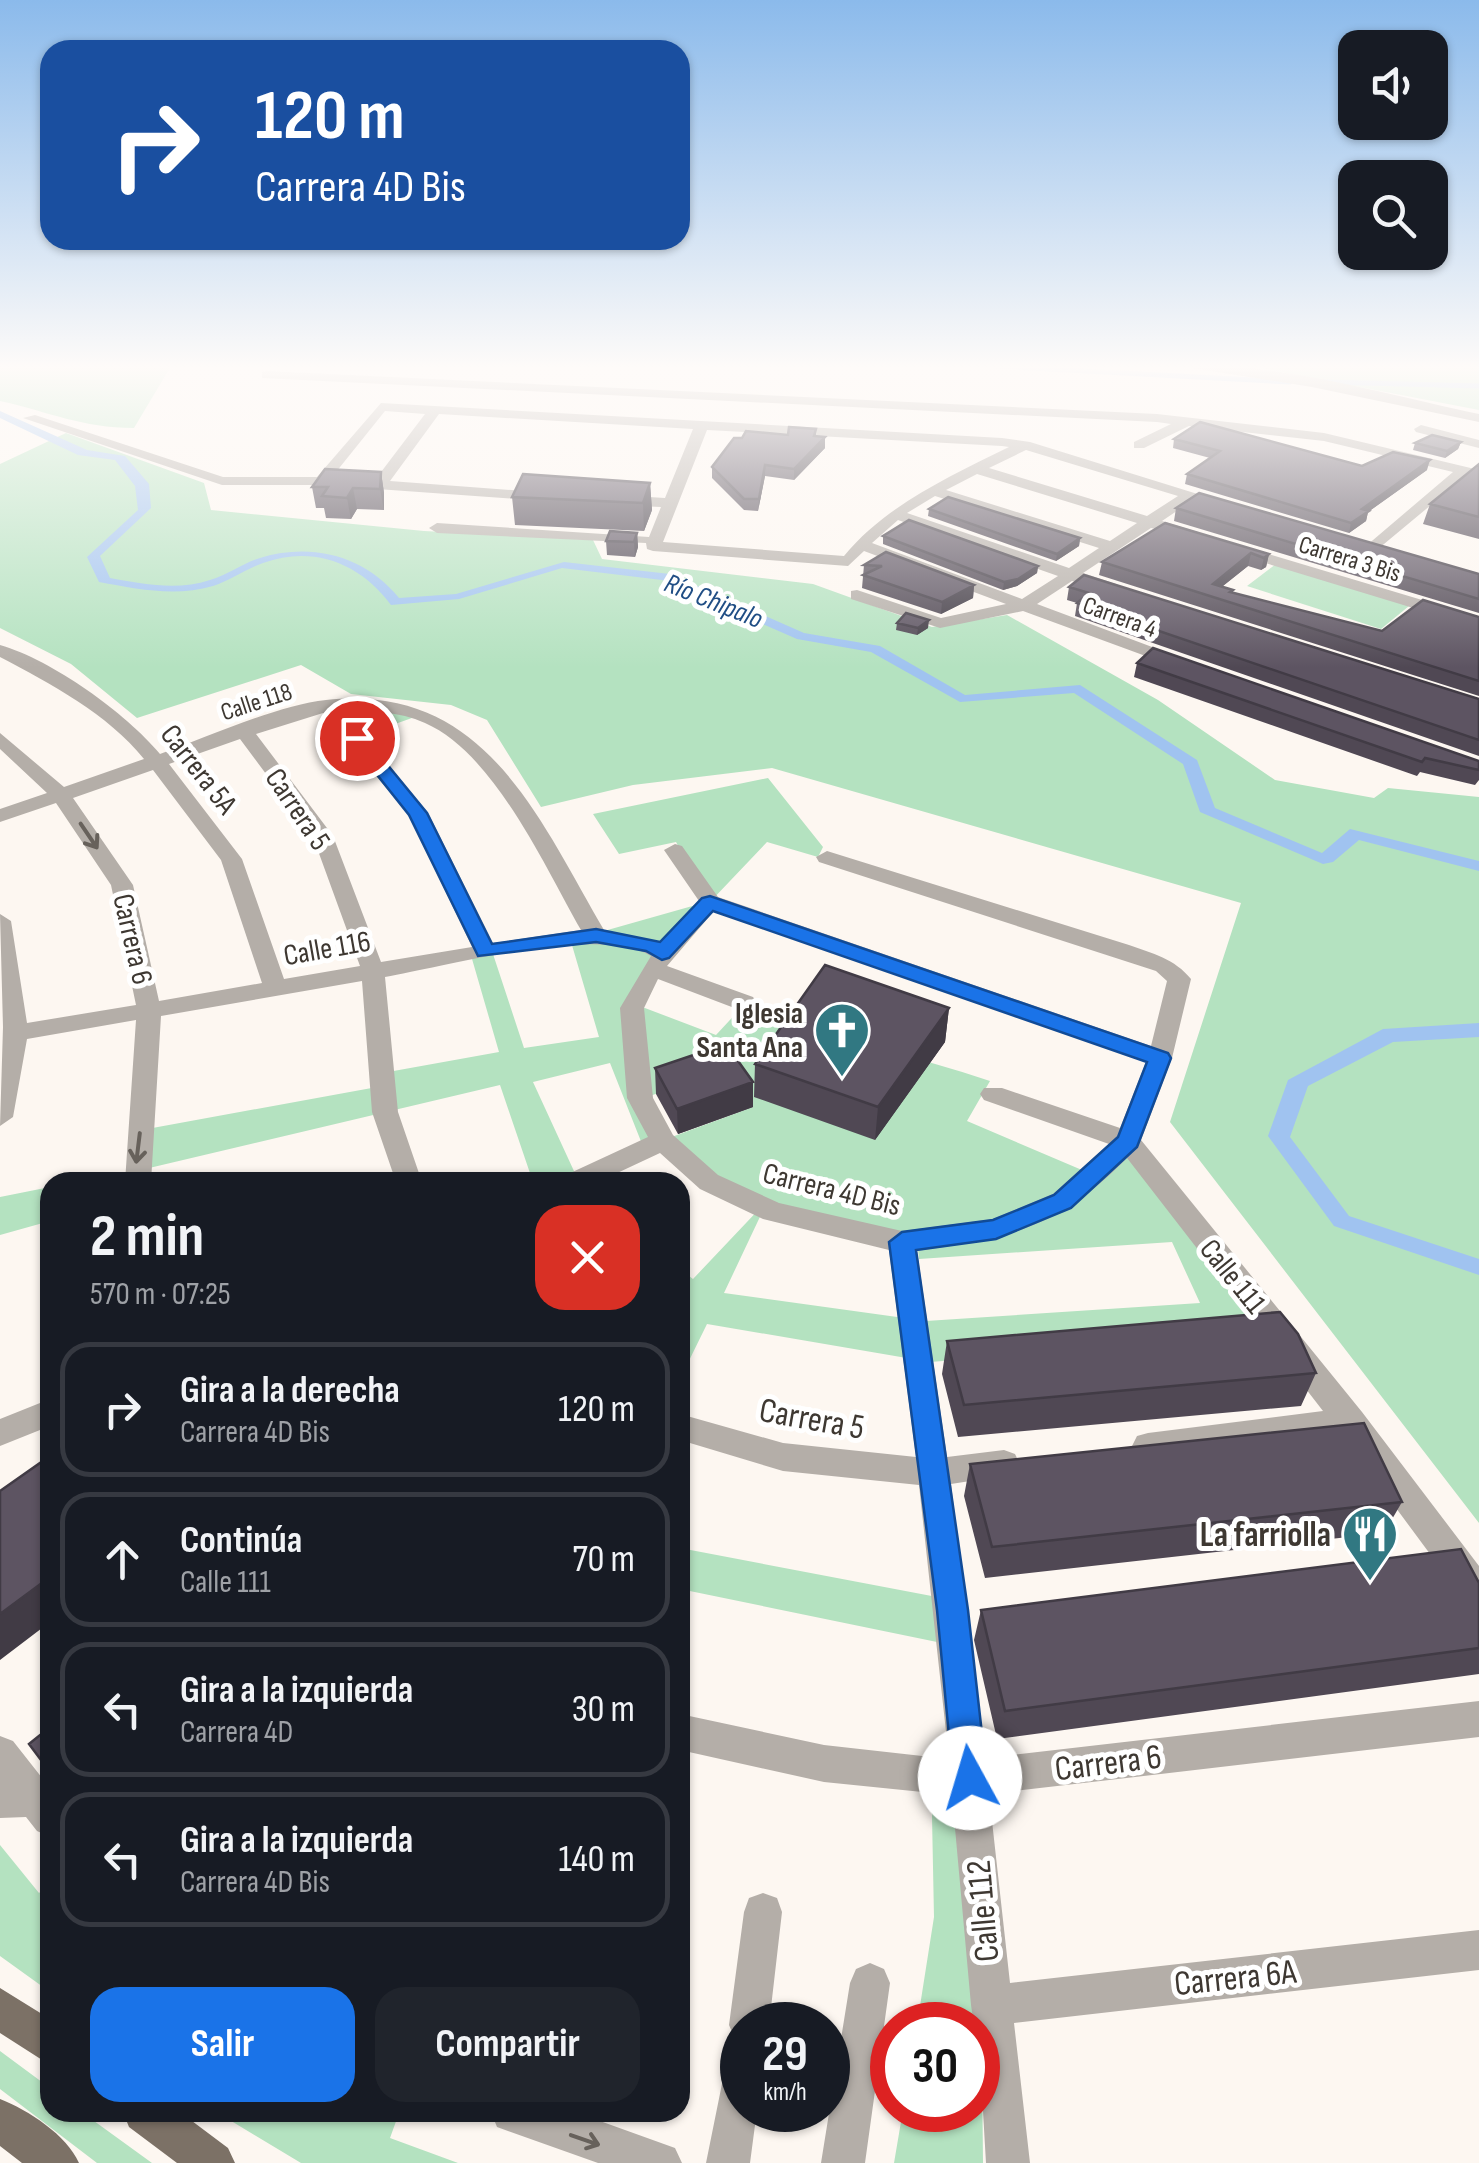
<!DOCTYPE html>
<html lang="es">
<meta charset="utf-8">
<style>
body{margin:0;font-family:"Sofia Sans Condensed",sans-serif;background:#20242c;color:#f1f3f6;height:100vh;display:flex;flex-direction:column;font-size:38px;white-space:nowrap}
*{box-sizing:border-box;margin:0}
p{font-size:32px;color:#9ea1a6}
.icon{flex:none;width:55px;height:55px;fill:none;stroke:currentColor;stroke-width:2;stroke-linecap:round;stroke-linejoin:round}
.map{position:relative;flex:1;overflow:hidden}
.panel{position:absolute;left:40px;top:1172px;width:650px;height:950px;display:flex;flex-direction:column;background:#171b24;border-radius:30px;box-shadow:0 2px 8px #0004}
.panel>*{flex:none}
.top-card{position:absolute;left:40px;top:40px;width:650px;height:210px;border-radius:30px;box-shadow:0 2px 8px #0004;background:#1a4fa0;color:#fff;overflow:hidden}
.buttons{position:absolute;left:1338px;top:30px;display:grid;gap:20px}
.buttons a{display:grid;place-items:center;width:110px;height:110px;border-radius:20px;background:#171b24;box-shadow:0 2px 8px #0004;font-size:50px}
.speed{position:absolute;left:720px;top:2002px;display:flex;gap:20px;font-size:50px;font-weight:700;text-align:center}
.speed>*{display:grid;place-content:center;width:130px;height:130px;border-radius:50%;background:#171b24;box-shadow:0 2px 8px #0004;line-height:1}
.speed small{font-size:25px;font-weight:400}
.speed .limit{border:15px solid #d22;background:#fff;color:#111}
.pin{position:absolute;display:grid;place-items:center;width:85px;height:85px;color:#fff;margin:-42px;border:5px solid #fff;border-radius:50%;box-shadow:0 2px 10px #0007}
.me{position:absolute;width:110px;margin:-55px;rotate:354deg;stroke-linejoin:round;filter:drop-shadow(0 0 8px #0008)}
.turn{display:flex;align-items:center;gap:35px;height:210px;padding:0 50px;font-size:45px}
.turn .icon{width:130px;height:130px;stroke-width:2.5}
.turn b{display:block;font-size:70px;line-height:85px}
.round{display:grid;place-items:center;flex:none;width:105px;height:105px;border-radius:30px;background:#20242c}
.overview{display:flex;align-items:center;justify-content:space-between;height:170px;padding:0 50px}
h1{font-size:60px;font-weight:700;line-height:75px}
.action{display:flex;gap:20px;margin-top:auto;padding:20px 50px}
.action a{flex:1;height:115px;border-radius:30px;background:#1a73e8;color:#fff;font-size:40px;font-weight:700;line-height:115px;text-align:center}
.action a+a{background:#20242c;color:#f1f3f6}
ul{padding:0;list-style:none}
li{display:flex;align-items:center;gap:30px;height:135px;margin:0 20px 15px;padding:0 30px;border:5px solid #363941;border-radius:30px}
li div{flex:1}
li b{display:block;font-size:38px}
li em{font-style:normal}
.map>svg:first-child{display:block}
</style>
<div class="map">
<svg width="1479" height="2163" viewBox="0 0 1479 2163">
<rect width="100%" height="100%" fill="#fdf7f1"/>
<!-- green -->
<path fill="#b4e2c0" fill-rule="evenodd" d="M0 366H171L134 428C82 428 50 412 0 401Z
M1251 366H1479V410Z
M66 433 204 483 211 510 424 531 593 540 602 559 813 584 932 627 1007 615 1158 700 1275 780 1374 798 1388 788 1479 797V1523L1170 1122 1241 903 772 768 633 785 541 807 487 720 451 705 351 694 301 665 137 718 71 664 0 628V464Z
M1276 564 1409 606 1381 629 1247 586Z
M336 709 423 714 359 737Z
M768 778 823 847 818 857 767 842 710 902 637 1005 716 1035 742 1007C823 1038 908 1053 990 1081L967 1121 1089 1173 1134 1134 1294 1334 930 1362 707 1324 680 1379V1269L693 1279 766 1202 719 1177 669 1138 644 1149 610 1063 533 1082 579 1182H533L500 1085 145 1169 148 1182H75L144 1169 147 1129 388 1085V1072L499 1052 470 952 491 948 524 1048 599 1037 569 935 597 933 710 901 676 842 619 854 593 814ZM726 1069 753 1107 669 1138 647 1097ZM767 1202 917 1238 919 1259 1172 1242 1200 1303 926 1321 724 1293Z
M50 1187V1221L0 1235V1197Z
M680 1548 958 1601 971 1649 680 1589Z
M931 1766 979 1773 983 2163H894L903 2110H978V2025H917L934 1917Z
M0 1845 39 1893 50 1883V1992L0 1956Z
M0 2051 50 2088V2112L83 2113 152 2163H97L0 2089Z
M218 2113H399L390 2138 458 2163H301Z"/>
<!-- water -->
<path fill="#a0c3f0" d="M0 411 87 450 125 456 149 484 151 508 100 556 110 578C143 584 177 591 210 580 228 575 243 563 260 558 312 542 365 556 399 598L456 594 564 562 670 574 804 633 880 646 965 695 1080 685 1197 760 1215 808 1322 853 1350 829 1479 861V871L1359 840 1333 862 1323 864 1200 812 1183 764 1074 693 960 702 871 652 797 639 662 580 562 568 459 599 391 605C360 563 313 545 263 563 246 569 231 580 213 586 175 597 137 589 99 582L87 557 138 510 135 486 115 460 78 455 0 418Z
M1479 1023V1037L1393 1042 1308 1086 1290 1137 1349 1216 1479 1259V1275L1334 1226 1268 1136 1288 1080 1383 1029Z"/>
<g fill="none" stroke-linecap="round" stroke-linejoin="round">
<!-- stream -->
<path stroke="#a0c3f0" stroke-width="5" d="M994 366 1290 382
M1324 382 1479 386"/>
<!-- minor -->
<path fill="#b4aea8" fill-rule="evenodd" d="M1180 366C1272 360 1388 395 1479 414V422L1312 387Z
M267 371 1157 414 1324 433 1479 470V478L1467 475 1372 554 1364 549 1366 546 1453 472 1324 441 1189 426 1144 448H1134V442L1171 424 1157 422 262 378V372Z
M381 403 1002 438 1030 442 1233 505 1225 510 1193 500 1162 521 1198 532V538L1151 528 1083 573 1116 584V592L1072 581 1037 604 1187 660V668L1181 669 1023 611 940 628 851 599V591L857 590 941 618 1006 604 864 551 848 566 653 551 647 549 646 543 437 533 429 528 437 523 649 537 661 507 617 505 609 500 617 495 665 498 693 429 439 414 390 481 552 493 555 496 547 501 321 485H222L23 418 35 415 223 477H317ZM385 411 425 414 375 480 332 477ZM707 430 1002 446 1009 447C948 477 885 506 844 556L663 542ZM1026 450 1178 496 1147 516 989 468ZM977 474 1137 523 1110 541 946 490ZM935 496 1099 548 1069 568 907 513ZM898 520 1058 576 1022 599 872 543Z
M1421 425 1479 440V448L1416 432 1414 429Z
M1235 544 1479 617V628L1229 552 1227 549Z
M0 645C52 660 126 713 160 754 208 737 278 705 326 700 484 683 537 815 604 930L662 943 699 901 664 850 675 844 682 846 718 897 1151 1046 1167 981 1156 971 819 862 816 857 827 851 1129 945C1152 953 1175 959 1191 979L1172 1058 1141 1140 1362 1412 1479 1566V1609L1467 1604 1342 1435 1148 1459 1137 1456 1132 1446 1137 1436 1148 1433 1323 1411 1127 1158C1057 1229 1012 1237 917 1251L947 1457 1004 1450 1015 1454 1020 1464 1015 1474 951 1484 985 1758 1479 1701V1737L989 1794 1010 1983 1479 1930V1970L1014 2023 1030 2163H986L978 2025H974L971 2005 952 1795 824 1782 680 1750V1714L824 1745 949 1759 919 1485 783 1471 680 1440V1414L783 1443 916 1457 889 1250 763 1219 700 1189 660 1153 598 1182H562L566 1175 648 1137 627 1098 620 1008 651 956C598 924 448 966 385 977L398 1112 422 1182H396L372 1112 362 981 161 1016 151 1182H125L136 1020 27 1039 13 1117 0 1126 3 1027 0 914 11 921 27 1023 136 1005 111 885 56 803 0 822V809L47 793 0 749V733L64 787 144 759C108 714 51 684 0 657ZM342 711C370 711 399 711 425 723 494 753 545 867 581 930L493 943 428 813ZM323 713 409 815 472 947 381 962 333 836 256 734ZM240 739 313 837 360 966 284 979 242 859 169 764ZM153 770 221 860 262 983 159 1001 133 885 73 798ZM714 911 1146 1062 1120 1128 1002 1088H984L980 1094 984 1100 1109 1144 1053 1194 993 1219 902 1231 779 1203 718 1175 673 1135 653 1098 644 1008 658 979 737 1009H753L757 1003 753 997 667 966Z
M50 1399V1426L0 1446V1419Z
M0 1736 13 1741 50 1788V1837L37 1831 26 1817 0 1818Z
M763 1893 777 1898 782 1912 769 2025H742V2043L735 2039 729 2025 744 1912 749 1898Z
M870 1963 884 1969 890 1983 865 2163H821L850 1983 856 1969Z
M742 2053V2110H757L750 2163H706L727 2059Z
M491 2112H575L675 2148 682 2163H598L497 2127Z"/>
<!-- major -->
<path fill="#7c7166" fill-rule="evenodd" d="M0 1988 50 2019V2065L0 2033Z
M0 2099C28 2110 67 2135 79 2163H22L0 2146Z
M123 2112H180L228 2148 235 2163H177L129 2127Z"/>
</g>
<!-- wall -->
<path fill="#504854" d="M816 429V436L825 448 794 480 765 476 758 511 744 510 712 478V467L742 438 788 435Z
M1174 439 1362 466 1427 470 1368 512 1366 521 1349 533 1185 484 1187 474 1210 458 1173 448Z
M1461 442 1458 449 1445 458 1413 450 1415 443Z
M1479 464V539L1423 524 1430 504Z
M381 472 384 493V510L357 509 351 519 326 518 324 508H316L312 487Z
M650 483 652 510 644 531 515 525 512 497Z
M1176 508 1479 574V613L1174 521Z
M929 509 1080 538 1079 546 1056 561 928 516Z
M1165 523 1269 554 1266 567 1261 570 1248 566 1223 586 1232 593 1382 631 1479 617V696L1099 575 1102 562Z
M637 533 638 547 635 557 607 555 606 541Z
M883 536 1038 566 1037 573 1017 586 1003 590 883 544Z
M886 552 974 585 973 598 941 614 862 588 864 565Z
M1069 587 1479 699V756L1075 616 1077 603 1067 600Z
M897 623 928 628 917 635 896 630Z
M1137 663 1479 761V780L1475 785 1420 772 1417 776 1134 677Z
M949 1008 945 1042 875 1140 754 1097 755 1064Z
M655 1068 753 1082V1107L678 1134 656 1094Z
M947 1341 1316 1373 1301 1406 958 1437 942 1374Z
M970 1464 1402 1502 1384 1533 985 1578 964 1496Z
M1479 1583V1674L997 1739 974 1640 981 1610Z"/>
<!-- shaded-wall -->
<path fill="#413b45" d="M825 437V448L794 480V469Z
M1461 442 1458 449 1445 458 1447 451Z
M1430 460 1427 470 1368 512 1366 521 1349 533 1351 523 1362 509Z
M765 465V476L758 511 759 499Z
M381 472 384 493V510L380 489Z
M650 483 652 510 644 531 643 503Z
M353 488 357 509 351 519 347 498Z
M637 533 638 547 635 557 634 542Z
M1080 538 1079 546 1056 561 1057 554Z
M1251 553 1248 566 1210 596 1213 584Z
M1269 554 1266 567 1261 570 1264 558Z
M1038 566 1037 573 1017 586 1003 590 1004 582Z
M974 585 973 598 941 614 942 602Z
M929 620 928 628 917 635 918 628Z
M949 1008 945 1042 875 1140 878 1107Z
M753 1082V1107L678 1134 677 1109Z
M50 1577V1622L0 1660V1614Z"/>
<!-- building -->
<path fill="#5d5462" stroke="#413b45" stroke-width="2.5" d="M1200 422 1362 466 1393 452 1430 460 1362 509 1369 511 1351 523 1187 474 1220 451 1174 439Z
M789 427 816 429 814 436 825 437 794 469 765 465 759 499H744L712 467 734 438H742L746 431 788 435Z
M1432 435 1461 442 1447 451 1415 443Z
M1479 464V517L1430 504Z
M325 469 381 472 380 489 353 488 347 498 322 496 328 487H312Z
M523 474 650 483 643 503 512 497Z
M1199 493 1479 574V599L1176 508Z
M948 497 1080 538 1057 554 929 509Z
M909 520 1038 566 1018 579 1004 582 883 536Z
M1165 523 1269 554 1264 558 1251 553 1213 584 1233 590 1230 592 1382 631 1423 600 1479 617V681L1102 562Z
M610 531 637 533 634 542 606 541Z
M886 552 974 585 942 602 863 575 882 566 864 565Z
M1084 575 1479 699V740L1077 603 1089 593 1069 587Z
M906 613 929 620 918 628 897 623Z
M1153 648 1479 761V770L1425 758 1422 762 1137 663Z
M825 965 949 1008 878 1107 755 1064Z
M726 1044 753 1082 677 1109 655 1068Z
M1280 1312 1298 1334 1316 1373 964 1405 947 1341Z
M1364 1423 1402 1502 992 1547 970 1464Z
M50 1456V1577L0 1614V1491Z
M1461 1549 1479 1583V1648L1005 1711 981 1610Z
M50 1727V1772L29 1744Z"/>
<!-- one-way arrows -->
<defs><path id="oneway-shaft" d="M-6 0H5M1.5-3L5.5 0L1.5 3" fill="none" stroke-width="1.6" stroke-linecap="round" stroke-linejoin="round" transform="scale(2.5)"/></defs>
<g stroke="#67615b">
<use href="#oneway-shaft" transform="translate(89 836) rotate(56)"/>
<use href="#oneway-shaft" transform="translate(138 1148) rotate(97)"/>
<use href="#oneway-shaft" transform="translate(585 2140) rotate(19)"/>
</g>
<!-- sky -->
<linearGradient id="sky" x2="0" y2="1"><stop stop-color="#8bbaeb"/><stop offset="0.55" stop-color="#fefbf9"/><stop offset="1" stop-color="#fefbf9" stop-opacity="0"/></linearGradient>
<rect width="1479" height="668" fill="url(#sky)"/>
<!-- route -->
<path fill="#1a73e8" stroke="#114b97" stroke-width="2.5" d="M351 735H363L427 813 492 944 596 929 660 942 702 898 710 896 1168 1053 1171 1058 1137 1147 1071 1208 996 1239 916 1250 968 1610 987 1778 982 1790 970 1795 958 1790 953 1778 937 1610 889 1242 902 1232 993 1220 1054 1195 1118 1137 1147 1062 713 911 669 958 662 960 646 951 596 942 478 956 409 815 351 742Z"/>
<!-- icons -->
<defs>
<g id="church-pin" transform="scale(2.875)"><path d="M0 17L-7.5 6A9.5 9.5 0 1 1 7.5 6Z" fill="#317882" stroke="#fff"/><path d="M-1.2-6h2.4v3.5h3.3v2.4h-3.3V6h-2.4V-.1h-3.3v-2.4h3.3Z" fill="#fff"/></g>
<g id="restaurant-pin" transform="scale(2.875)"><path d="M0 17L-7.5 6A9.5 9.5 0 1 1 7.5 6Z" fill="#317882" stroke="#fff"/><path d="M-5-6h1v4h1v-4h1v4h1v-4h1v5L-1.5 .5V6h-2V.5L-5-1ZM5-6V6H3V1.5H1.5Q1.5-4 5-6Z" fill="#fff"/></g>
</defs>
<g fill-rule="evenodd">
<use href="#church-pin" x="842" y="1030"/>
<use href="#restaurant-pin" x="1370" y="1534"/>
</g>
<g text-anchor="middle" stroke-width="10" stroke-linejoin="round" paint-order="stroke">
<!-- far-street labels -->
<g font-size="25" fill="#3e3832" stroke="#fff">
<text transform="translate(1350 558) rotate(17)" y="9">Carrera 3 Bis</text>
<text transform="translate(1120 616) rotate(20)" y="9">Carrera 4</text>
<text transform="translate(256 701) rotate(-18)" y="9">Calle 118</text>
</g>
<!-- far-water labels -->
<g font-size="28" font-style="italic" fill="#204e85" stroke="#fff">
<text transform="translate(714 600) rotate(22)" y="10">Río Chipalo</text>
</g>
<!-- street labels -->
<g font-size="30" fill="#3e3832" stroke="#fff">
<text transform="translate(199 769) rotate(52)" y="10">Carrera 5A</text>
<text transform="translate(298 809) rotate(56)" y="10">Carrera 5</text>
<text transform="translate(133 939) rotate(77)" y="10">Carrera 6</text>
<text transform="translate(327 948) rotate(-10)" y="10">Calle 116</text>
<text transform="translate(832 1189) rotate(14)" y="10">Carrera 4D Bis</text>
<text transform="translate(1233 1276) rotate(51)" y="10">Calle 111</text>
</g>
<!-- poi labels -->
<g font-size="30" font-weight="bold" fill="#3e3832" stroke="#fff" text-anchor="end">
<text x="803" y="1023">Iglesia<tspan x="803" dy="34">Santa Ana</tspan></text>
</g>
<!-- near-street labels -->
<g font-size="35" fill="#3e3832" stroke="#fff">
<text transform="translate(812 1418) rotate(10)" y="12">Carrera 5</text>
<text transform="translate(1108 1762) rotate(-7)" y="12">Carrera 6</text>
<text transform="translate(982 1911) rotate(-95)" y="12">Calle 112</text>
<text transform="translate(1235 1977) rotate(-6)" y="12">Carrera 6A</text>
</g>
<!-- near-poi labels -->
<g font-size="35" font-weight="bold" fill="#3e3832" stroke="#fff" text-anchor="end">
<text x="1331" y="1546">La farriolla</text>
</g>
</g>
</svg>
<div class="buttons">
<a><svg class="icon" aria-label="sound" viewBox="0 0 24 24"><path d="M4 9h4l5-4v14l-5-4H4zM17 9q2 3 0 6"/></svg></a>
<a><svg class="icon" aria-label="search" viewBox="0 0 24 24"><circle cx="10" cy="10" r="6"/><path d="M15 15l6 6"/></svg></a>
</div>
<div class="speed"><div>29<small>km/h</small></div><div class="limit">30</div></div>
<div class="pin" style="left:357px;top:738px;background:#d93025"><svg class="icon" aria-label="arrive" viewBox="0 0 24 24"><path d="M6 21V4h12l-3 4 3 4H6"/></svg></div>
<svg class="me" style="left:970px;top:1778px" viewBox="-20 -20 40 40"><circle r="19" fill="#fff"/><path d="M0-13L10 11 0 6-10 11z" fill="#1a73e8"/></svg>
<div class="top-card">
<div class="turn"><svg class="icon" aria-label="right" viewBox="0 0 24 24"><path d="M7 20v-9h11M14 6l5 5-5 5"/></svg><div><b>120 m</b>Carrera 4D Bis</div></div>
</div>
<section class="panel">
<div class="overview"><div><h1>2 min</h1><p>570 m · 07:25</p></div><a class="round" style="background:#d93025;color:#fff"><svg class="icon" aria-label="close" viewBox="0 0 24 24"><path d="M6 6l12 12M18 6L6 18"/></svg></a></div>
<ul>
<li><svg class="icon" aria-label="right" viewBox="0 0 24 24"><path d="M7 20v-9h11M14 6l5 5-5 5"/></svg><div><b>Gira a la derecha</b><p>Carrera 4D Bis</p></div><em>120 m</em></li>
<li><svg class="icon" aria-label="ahead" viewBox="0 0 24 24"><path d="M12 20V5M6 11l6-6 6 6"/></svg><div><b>Continúa</b><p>Calle 111</p></div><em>70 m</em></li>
<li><svg class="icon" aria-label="left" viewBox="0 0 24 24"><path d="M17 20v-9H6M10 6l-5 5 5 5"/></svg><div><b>Gira a la izquierda</b><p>Carrera 4D</p></div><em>30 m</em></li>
<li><svg class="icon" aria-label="left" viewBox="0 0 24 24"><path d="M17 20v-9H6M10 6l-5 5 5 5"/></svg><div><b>Gira a la izquierda</b><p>Carrera 4D Bis</p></div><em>140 m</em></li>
</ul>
<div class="action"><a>Salir</a><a>Compartir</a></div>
</section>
</div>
